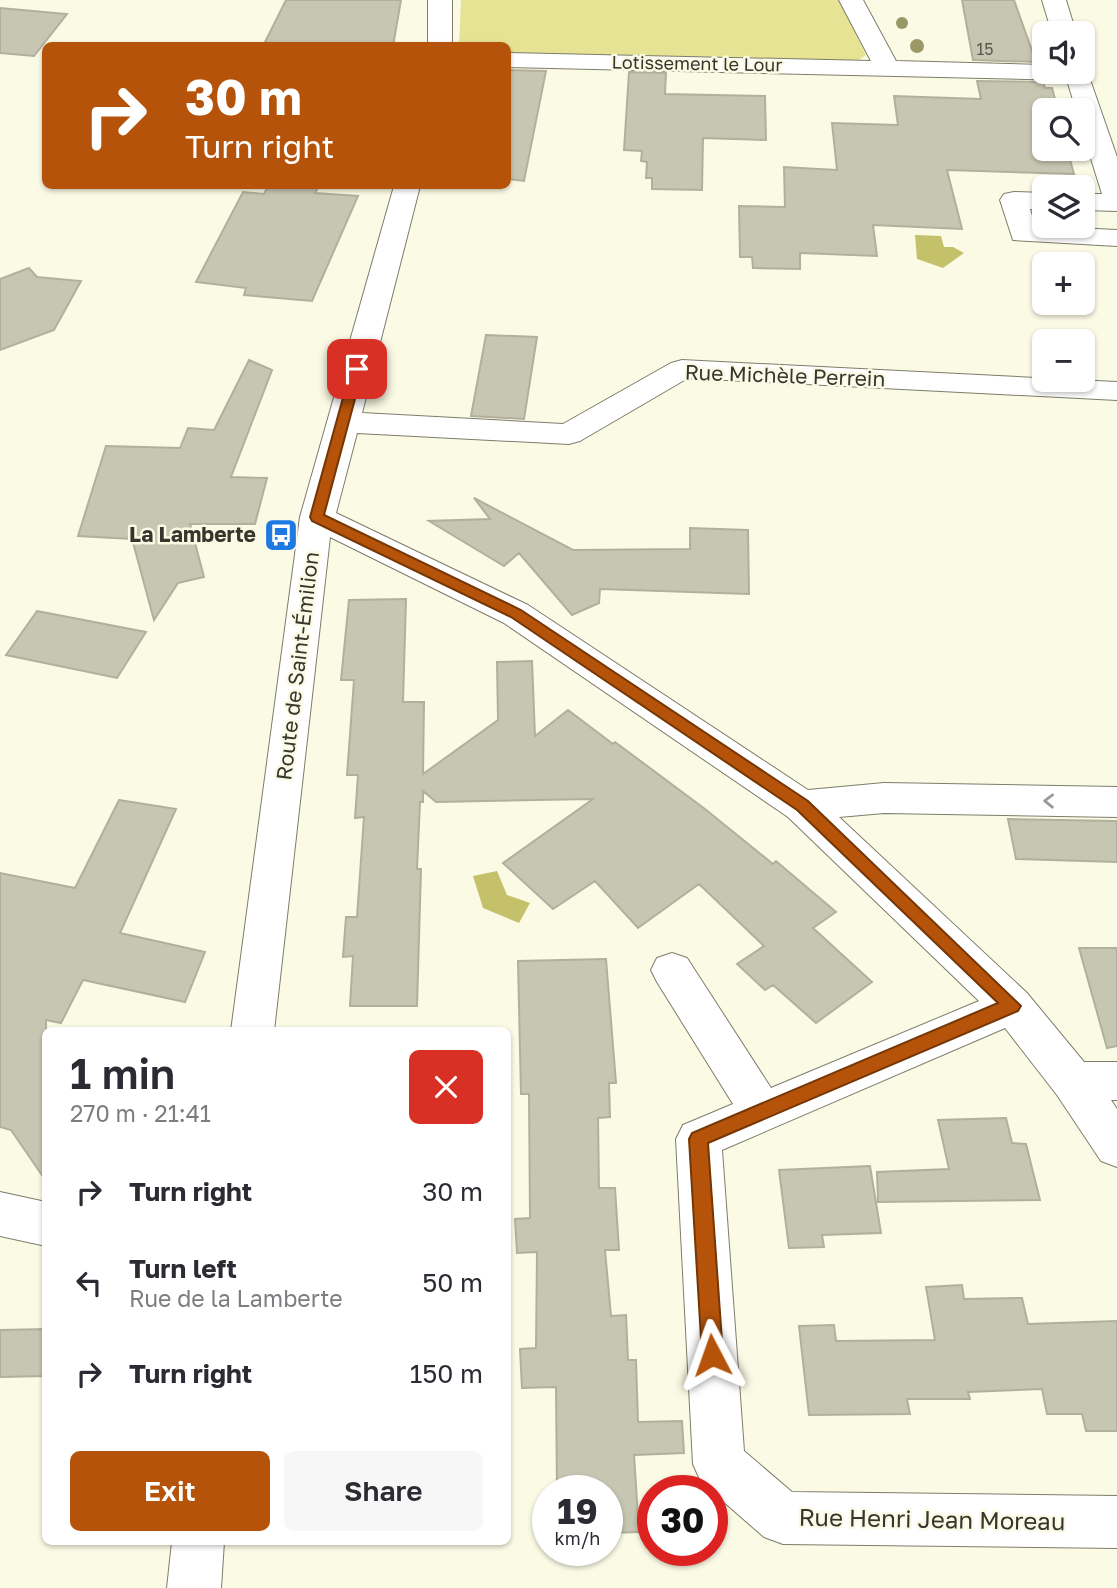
<!DOCTYPE html>
<meta charset="utf-8">
<style>
body{margin:0;font-family:"Golos Text",sans-serif;background:#f7f7f7;color:#2b2b33;height:100vh;display:flex;flex-direction:column;font-size:26px;white-space:nowrap}
*{box-sizing:border-box;margin:0}
p{font-size:23px;color:#7c7c81}
.icon{flex:none;width:38px;height:38px;fill:none;stroke:currentColor;stroke-width:2;stroke-linecap:round;stroke-linejoin:round}
.map{position:relative;flex:1;overflow:hidden}
.side{position:absolute;left:42px;top:1027px;width:469px;height:518px;display:flex;flex-direction:column;background:#fff;border-radius:10px;box-shadow:0 2px 5px #0004}
.side>*{flex:none}
.guide{position:absolute;left:42px;top:42px;width:469px;height:147px;border-radius:10px;box-shadow:0 2px 5px #0004;background:#b45309;color:#fff;overflow:hidden}
.controls{position:absolute;left:1032px;top:21px;display:grid;gap:14px}
.controls a{display:grid;place-items:center;width:63px;height:63px;border-radius:10px;background:#fff;box-shadow:0 2px 5px #0004;font-size:35px}
.speed{position:absolute;left:532px;top:1475px;display:flex;gap:14px;font-size:35px;font-weight:700;text-align:center}
.speed>*{display:grid;place-content:center;width:91px;height:91px;border-radius:50%;background:#fff;box-shadow:0 2px 5px #0004;line-height:1}
.speed small{font-size:18px;font-weight:400}
.speed .limit{border:10px solid #d22;background:#fff;color:#111}
.pin{position:absolute;display:grid;place-items:center;width:60px;height:60px;color:#fff;margin:-30px;border-radius:14px;box-shadow:0 4px 10px #0006}
.me{position:absolute;width:77px;margin:-38px;rotate:356deg;stroke-linejoin:round;filter:drop-shadow(0 0 5px #0008)}
.turn{display:flex;align-items:center;gap:24px;height:147px;padding:0 28px;font-size:32px}
.turn .icon{width:91px;height:91px;stroke-width:2.5}
.turn b{display:block;font-size:49px;line-height:60px}
.round{display:grid;place-items:center;flex:none;width:74px;height:74px;border-radius:10px;background:#f7f7f7}
.summary{display:flex;align-items:center;justify-content:space-between;height:119px;padding:0 28px}
h1{font-size:42px;font-weight:600;line-height:52px}
.action{display:flex;gap:14px;margin-top:auto;padding:14px 28px}
.action a{flex:1;height:80px;border-radius:10px;background:#b45309;color:#fff;font-size:28px;font-weight:600;line-height:80px;text-align:center}
.action a+a{background:#f7f7f7;color:#2b2b33}
ul{padding:0;list-style:none}
li{display:flex;align-items:center;gap:21px;height:91px;padding:0 28px}
li div{flex:1}
li b{display:block;font-size:26px}
li em{font-style:normal}
.map>svg:first-child{display:block}
</style>
<div class="map">
<svg width="1117" height="1588" viewBox="0 0 1117 1588">
<rect width="100%" height="100%" fill="#fbfae5"/>
<!-- green -->
<path fill="#e6e394" d="M461 0H839L866 55 856 62 508 54V46H459Z"/>
<!-- water -->
<path fill="#c5c16b" d="M915 235 941 236 944 247H953L964 253 943 268 917 259Z
M497 871 507 895 530 903 519 923 483 908 473 876Z"/>
<!-- building -->
<path fill="#c7c6b2" stroke="#b1b09c" stroke-width="2" d="M286 0H401L393 46H263Z
M962 0H1014L1036 62 973 60Z
M0 8 67 14 34 56 0 53Z
M508 70 546 71 524 181 508 179Z
M629 72 666 73 665 94 765 96 766 140 703 138 702 190 652 189V178H646L647 162 641 161 642 151 624 150Z
M977 81 1043 82 1045 88H1052L1058 110H1045V149H1067L1074 174 947 170 962 229 873 225 877 256 800 253V269L753 268 752 257H740L739 206 785 207 784 167 837 170 832 123 898 125 894 96 981 99Z
M268 186H319L315 193 358 196 312 301 244 295 246 288 196 282 243 192 264 194Z
M29 268 37 277 81 281 54 330 0 350V279Z
M486 335 537 337 524 419 471 416Z
M249 360 272 370 231 477 267 478 255 524H190L204 577 178 583 154 620 132 539 78 536 106 446 180 448 188 428 214 430Z
M474 498 573 550 690 549V528L748 530 749 594 600 589 599 603 572 615 519 553 504 566 429 521 490 519Z
M406 599 403 702H424L423 774 498 720 497 662 532 661 535 736 568 710 613 744 615 742 705 809 773 864 776 861 836 912 813 928 872 982 816 1023 773 985 765 990 737 964 764 946 699 884 638 928 595 881 553 909 503 863 593 799 436 802 423 791V802H420L417 869H421L417 1006H350L353 956 343 957 346 917H357L364 817 355 818 358 775H347L354 680H341L349 600Z
M37 611 146 632 117 678 6 655Z
M119 800 176 809 120 933 205 952 185 1002 83 980 61 1023 46 1020V1181L11 1130 0 1127V873L75 888Z
M1008 819 1117 821V862L1016 859Z
M1079 948H1117V1046L1107 1048Z
M606 959 616 1083H609L610 1117 598 1118 599 1188H615L619 1250H605L611 1316 626 1315 628 1360H636L638 1422 682 1421 684 1453 634 1455 639 1532 607 1533V1491H557L556 1387 522 1388 520 1349 536 1348 537 1252 517 1253 515 1219 530 1218 529 1094H521L518 961Z
M1006 1118 1012 1143 1026 1144 1040 1200 878 1202 877 1172 949 1169 938 1120Z
M870 1166 881 1233 822 1235 824 1247 789 1248 779 1170Z
M962 1285 964 1299 1022 1298 1028 1324 1117 1321V1431H1086L1082 1414H1047L1042 1389 968 1392 970 1399H907L910 1414 809 1415 799 1326 834 1325 836 1341 935 1340 926 1287Z
M46 1329V1376L0 1377V1330Z
M542 1494H548V1535H543Z"/>
<g fill="none" stroke-linecap="round" stroke-linejoin="round">
<!-- minor casing -->
<g stroke="#7d7d6a" stroke-width="2">
<path id="minor" d="M428 0H452V46H428Z
M839 0H863L896 61 1045 65V72H1083V67L1086 68 1117 157V211L1083 210V194H1102L1083 133V110H1076L1067 80 508 67V53L871 61Z
M1042 0H1066L1076 33H1052Z
M394 186H420L362 413 563 424 671 363 682 360 1117 382V400L688 378 580 441 569 444 357 433 336 513 528 605 808 790 884 783 1117 787V817L884 813 839 817 1027 993 1084 1062H1117V1100H1111L1117 1109V1167L1101 1161 1057 1095 1005 1028 722 1150 744 1451 792 1492 1117 1496V1548L783 1544 764 1537 701 1482 693 1464 676 1139 683 1125 733 1104 657 982 651 970 657 958 672 953 687 958 771 1088 979 1001 788 817 504 623 330 537 274 1031H231L300 517Z
M1014 192 1045 193V209H1030L1035 226 1117 230V246L1013 240 1000 200 1004 194Z
M0 1192 46 1202V1246L0 1236Z
M172 1542H224L221 1588H167Z"/>
</g>
<!-- minor -->
<use href="#minor" fill="#fff" fill-rule="evenodd"/>
</g>
<!-- trees -->
<g fill="#9a9867">
<circle cx="902" cy="23" r="6"/>
<circle cx="917" cy="46" r="7"/>
</g>
<!-- one-way arrows -->
<defs><path id="oneway-chevron" d="M-2-3.5L2.5 0L-2 3.5" fill="none" stroke-width="1.6" stroke-linecap="round" stroke-linejoin="round" transform="scale(1.75)"/></defs>
<use stroke="#9b9a96" href="#oneway-chevron" transform="translate(1049 801) rotate(-179)"/>
<!-- route -->
<path fill="#b45309" stroke="#753606" stroke-width="2" d="M357 365 363 369 324 515 521 610 808 801 1021 1006 1018 1011 708 1143 723 1355 720 1362 712 1365 705 1362 702 1355 689 1139 692 1133 998 1003 797 810 511 617 312 521 310 517 351 369Z"/>
<!-- icons -->
<defs>
<g id="bus-square" transform="scale(1.75)"><rect x="-9" y="-9" width="18" height="18" rx="4" fill="#1e79e3" stroke="#fbfae5"/><path d="M-5-6H5V4H4V6H2V4H-2V6H-4V4H-5ZM-3.5-4V0h7V-4ZM-3.5 1.2v1.5H-2V1.2ZM2 1.2v1.5H3.5V1.2Z" fill="#fff"/></g>
</defs>
<g fill-rule="evenodd">
<use href="#bus-square" x="281" y="535"/>
</g>
<g text-anchor="middle" stroke-width="5" stroke-linejoin="round" paint-order="stroke">
<!-- far-number labels -->
<g font-size="16" fill="#5b5a4f">
<text x="985" y="55">15</text>
</g>
<!-- far-street labels -->
<g font-size="18" fill="#37362e" stroke="#fbfae5">
<text transform="translate(697 64) rotate(1)" y="6">Lotissement le Lour</text>
</g>
<!-- street labels -->
<g font-size="21" fill="#37362e" stroke="#fbfae5">
<text transform="translate(785 376) rotate(2)" y="7">Rue Michèle Perrein</text>
<text transform="translate(298 666) rotate(-83)" y="7">Route de Saint-Émilion</text>
</g>
<!-- poi labels -->
<g font-size="21" font-weight="bold" fill="#37362e" stroke="#fbfae5" text-anchor="end">
<text x="256" y="542">La Lamberte</text>
</g>
<!-- near-street labels -->
<g font-size="24" fill="#37362e" stroke="#fbfae5">
<text transform="translate(932 1520) rotate(1)" y="8">Rue Henri Jean Moreau</text>
</g>
</g>
</svg>
<div class="controls">
<a><svg class="icon" aria-label="sound" viewBox="0 0 24 24"><path d="M4 9h4l5-4v14l-5-4H4zM17 9q2 3 0 6"/></svg></a>
<a><svg class="icon" aria-label="search" viewBox="0 0 24 24"><circle cx="10" cy="10" r="6"/><path d="M15 15l6 6"/></svg></a>
<a><svg class="icon" aria-label="layers" viewBox="0 0 24 24"><path d="M12 4l9 5-9 5-9-5zM3 14l9 5 9-5"/></svg></a>
<a>+</a>
<a>−</a>
</div>
<div class="speed"><div>19<small>km/h</small></div><div class="limit">30</div></div>
<div class="pin" style="left:357px;top:369px;background:#d93025"><svg class="icon" aria-label="arrive" viewBox="0 0 24 24"><path d="M6 21V4h12l-3 4 3 4H6"/></svg></div>
<svg class="me" style="left:712px;top:1355px" viewBox="-20 -20 40 40"><path d="M0-17L14 15 0 8-14 15z" fill="#b45309" stroke="#fff" stroke-width="4"/></svg>
<div class="guide">
<div class="turn"><svg class="icon" aria-label="right" viewBox="0 0 24 24"><path d="M7 20v-9h11M14 6l5 5-5 5"/></svg><div><b>30 m</b>Turn right</div></div>
</div>
<section class="side">
<div class="summary"><div><h1>1 min</h1><p>270 m · 21:41</p></div><a class="round" style="background:#d93025;color:#fff"><svg class="icon" aria-label="close" viewBox="0 0 24 24"><path d="M6 6l12 12M18 6L6 18"/></svg></a></div>
<ul>
<li><svg class="icon" aria-label="right" viewBox="0 0 24 24"><path d="M7 20v-9h11M14 6l5 5-5 5"/></svg><div><b>Turn right</b></div><em>30 m</em></li>
<li><svg class="icon" aria-label="left" viewBox="0 0 24 24"><path d="M17 20v-9H6M10 6l-5 5 5 5"/></svg><div><b>Turn left</b><p>Rue de la Lamberte</p></div><em>50 m</em></li>
<li><svg class="icon" aria-label="right" viewBox="0 0 24 24"><path d="M7 20v-9h11M14 6l5 5-5 5"/></svg><div><b>Turn right</b></div><em>150 m</em></li>
</ul>
<div class="action"><a>Exit</a><a>Share</a></div>
</section>
</div>
